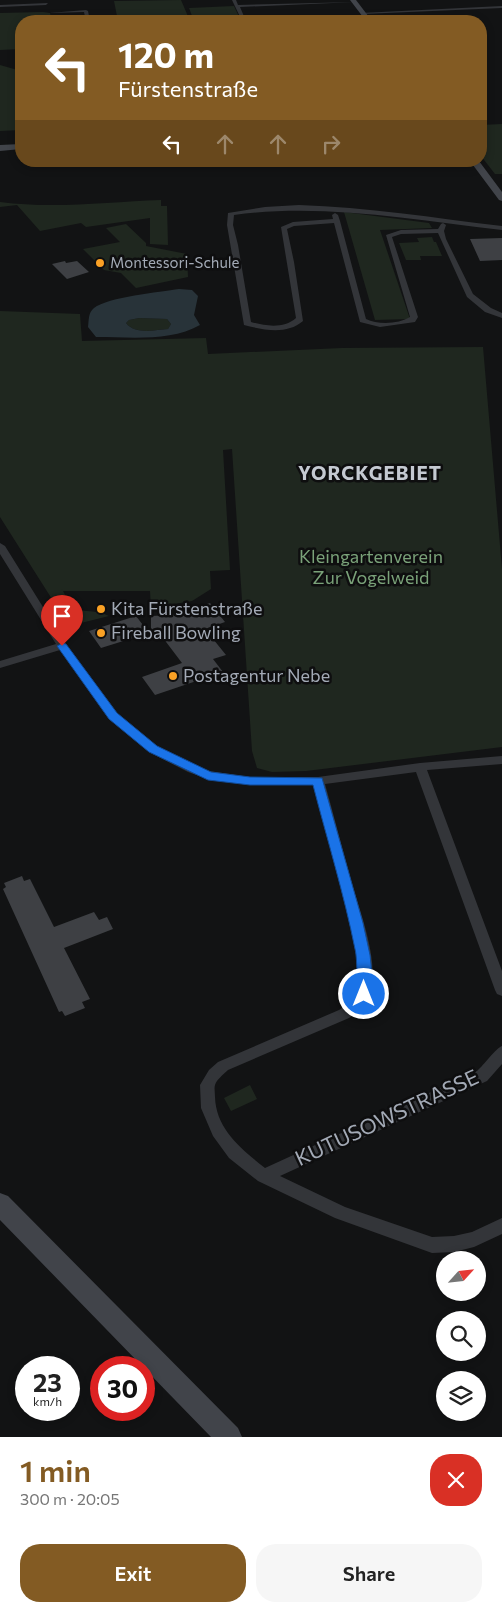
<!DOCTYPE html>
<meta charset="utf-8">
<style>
body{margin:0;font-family:Commissioner,sans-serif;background:#f6f6f6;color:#222;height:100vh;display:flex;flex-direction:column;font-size:19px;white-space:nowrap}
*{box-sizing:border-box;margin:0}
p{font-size:16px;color:#767676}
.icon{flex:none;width:28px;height:28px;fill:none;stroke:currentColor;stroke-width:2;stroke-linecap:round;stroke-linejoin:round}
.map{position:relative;height:1437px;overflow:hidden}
.drawer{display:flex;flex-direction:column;background:#fff;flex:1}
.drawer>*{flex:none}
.guide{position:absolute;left:15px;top:15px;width:472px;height:152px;border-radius:20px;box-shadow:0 2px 8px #0003;background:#835b23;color:#fff;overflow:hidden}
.needle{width:32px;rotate:63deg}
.fabs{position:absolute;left:436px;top:1251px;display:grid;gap:10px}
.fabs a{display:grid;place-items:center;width:50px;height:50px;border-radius:50%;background:#fff;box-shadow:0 2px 8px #0003;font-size:25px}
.speed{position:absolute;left:15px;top:1356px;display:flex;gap:10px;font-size:25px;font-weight:700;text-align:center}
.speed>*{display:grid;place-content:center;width:65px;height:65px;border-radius:50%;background:#fff;box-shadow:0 2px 8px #0003;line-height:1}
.speed small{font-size:12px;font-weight:400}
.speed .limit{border:8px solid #d22;background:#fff;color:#111}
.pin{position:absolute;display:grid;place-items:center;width:42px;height:42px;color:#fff;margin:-51px -21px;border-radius:50% 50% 50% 0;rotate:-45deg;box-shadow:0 0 5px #0007}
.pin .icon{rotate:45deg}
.me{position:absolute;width:55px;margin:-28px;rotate:0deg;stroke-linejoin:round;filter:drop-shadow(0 0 4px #0008)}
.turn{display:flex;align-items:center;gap:18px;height:105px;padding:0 20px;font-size:22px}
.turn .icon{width:65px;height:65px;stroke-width:2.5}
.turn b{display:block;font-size:35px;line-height:42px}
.lanes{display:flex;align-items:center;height:48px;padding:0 20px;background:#0003;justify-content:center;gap:25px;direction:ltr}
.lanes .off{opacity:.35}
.round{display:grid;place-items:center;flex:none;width:52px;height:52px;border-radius:20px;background:#f6f6f6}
.headline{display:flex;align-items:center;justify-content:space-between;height:85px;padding:0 20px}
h1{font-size:30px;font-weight:600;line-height:38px;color:#835b23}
.primary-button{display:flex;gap:10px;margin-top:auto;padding:10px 20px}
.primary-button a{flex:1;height:58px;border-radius:20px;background:#835b23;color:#fff;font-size:20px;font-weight:600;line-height:58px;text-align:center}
.primary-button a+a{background:#f6f6f6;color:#222}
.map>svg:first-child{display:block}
</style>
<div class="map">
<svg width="502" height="1437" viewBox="0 0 502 1437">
<rect width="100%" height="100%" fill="#121314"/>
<!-- green -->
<path fill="#1f271f" d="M181 0 190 21H118L114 1Z
M234 6 241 21H194L189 8Z
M43 12 50 13 52 21H21V49L0 50V13Z
M0 65 21 71V130L0 131Z
M502 124V174H495L481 156V125Z
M161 200V206H167L168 245 150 244V218L86 227 81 223 40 231 17 205 0 207V202C53 209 108 202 161 200Z
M344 212 429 223 432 228 380 230 410 319 375 320Z
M126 224 146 243V246L187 254 188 277 136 288 121 273 104 270 83 249 120 242 106 228Z
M432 237 434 242H436L442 256H420L421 260H406L399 243 419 242 417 238Z
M0 311 80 314 82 341 206 338 208 354 342 348 483 347 502 569V747L306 771 272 772 257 768 252 751 232 449 223 450 230 570 210 571 211 589 192 601 151 608 150 591H63C77 620 90 606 109 616L69 626 0 517Z
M139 318 167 319 171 324 168 329C155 330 135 335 126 323L129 320Z
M250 1085 257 1099 231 1111 224 1098Z"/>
<!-- water -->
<path fill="#283339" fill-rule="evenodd" d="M179 289 192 290 198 296 194 315 200 325C171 342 129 337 96 337L88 327C89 320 88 313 94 308 108 297 160 292 179 289ZM139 318 167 319 171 324 168 329C155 330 135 335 126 323L129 320Z"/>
<!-- building -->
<path fill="#3e4044" d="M502 238V260L480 261 470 239Z
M65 261 66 263 77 261 89 272 67 279 52 264Z
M210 603 225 622 205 629 226 655 213 659 223 672 155 695 142 677 182 663 157 630 151 632V616L172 615Z
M136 616 149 633 101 648 89 631Z
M22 876 24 881 30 879 54 927 94 912 99 920 107 917 113 929 64 948 90 999 82 1002 85 1008 65 1016 62 1011 59 1012 3 889 6 887 4 883Z"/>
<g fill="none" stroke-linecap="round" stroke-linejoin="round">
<!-- street -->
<path fill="#333539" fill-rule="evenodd" d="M232 0H236L238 5 356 2 240 7 246 21H242Z
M48 3 46 5 0 7V5Z
M502 6V8L363 14 361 13Z
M86 10 88 11 90 21H86L84 12 49 13Z
M299 205C367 207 434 218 502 226V230C412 220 324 203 234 215L233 225 238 245 251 322C265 326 284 329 296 318L281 227 293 222 333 219 332 215 335 213 338 215 340 221 366 319C378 325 399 324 410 317L386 235 401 230 438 229 441 224 443 223 446 225 444 231 446 239 473 294 491 308 502 313V318L485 312 467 297 438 233 401 234 392 237 418 317 415 322 380 327 360 322 334 223 294 226 287 229 294 262 303 321C287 335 263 330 244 325L227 225 228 213 265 207Z
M0 543 5 546 66 644 117 713 157 746 196 766 209 771 250 777H318L420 763 502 756V764L427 770 502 971V996L497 994 495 990 416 772 325 784C334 816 342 848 351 880 360 912 379 960 371 993 368 1004 358 1012 349 1018L228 1070C223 1075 217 1079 215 1085 214 1088 215 1093 215 1097 216 1129 241 1149 265 1168L477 1071C484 1065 496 1048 502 1046V1064L487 1081 280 1176 345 1207 432 1237 454 1236 472 1232 502 1218V1234L474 1247 454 1252 432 1253 335 1218 258 1181 229 1158 213 1136 201 1108 200 1085 209 1070 218 1062 339 1010C345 1006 353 1001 356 995 370 969 323 820 313 785H250L208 779 188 772 149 752 109 719 60 650 0 668V661L56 644 0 554Z"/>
<!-- secondary -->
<path fill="#41444a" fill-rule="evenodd" d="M350 0H356L372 21H366Z
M21 144V149L0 151V145Z
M470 161H479L502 192V201L499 200Z
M0 1193 8 1196 238 1428 242 1437H211L0 1220Z"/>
</g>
<!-- route -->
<path fill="#1a73e8" stroke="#114b97" d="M62 643 66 644 117 713 157 746 211 772 250 777 322 778 363 923 370 955 373 982 369 998 364 1000 359 998C356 992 358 960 355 949 344 894 327 839 313 785H250L208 780 149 752 109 719 57 646Z"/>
<!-- markers -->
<g fill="#faa125" stroke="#0e0e0f" stroke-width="2">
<circle cx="100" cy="263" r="5"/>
<circle cx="101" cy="609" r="5"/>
<circle cx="101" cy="633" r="5"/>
<circle cx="173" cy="676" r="5"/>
</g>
<g text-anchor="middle" stroke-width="5" stroke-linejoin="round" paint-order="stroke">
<!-- far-poi labels -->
<g font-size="15" fill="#a3aab6" stroke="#0e0e0f" text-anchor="start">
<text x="110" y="268">Montessori-Schule</text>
</g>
<!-- park labels -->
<g font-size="18" fill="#7aa279" stroke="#0e0e0f">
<text x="371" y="563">Kleingartenverein<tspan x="371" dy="21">Zur Vogelweid</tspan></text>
</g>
<!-- poi labels -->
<g font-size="18" fill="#a3aab6" stroke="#0e0e0f" text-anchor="start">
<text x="111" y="615">Kita Fürstenstraße</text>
<text x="111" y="639">Fireball Bowling</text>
<text x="183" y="682">Postagentur Nebe</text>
</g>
<!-- far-district labels -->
<g font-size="19" font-weight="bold" letter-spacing="1" fill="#c4c9d1" stroke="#0e0e0f">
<text x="370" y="480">YORCKGEBIET</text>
</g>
<!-- near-street labels -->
<g font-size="21" fill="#a3aab6" stroke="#0e0e0f">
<text transform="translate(387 1118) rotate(-25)" y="7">KUTUSOWSTRASSE</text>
</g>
</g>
</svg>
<div class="fabs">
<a><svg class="needle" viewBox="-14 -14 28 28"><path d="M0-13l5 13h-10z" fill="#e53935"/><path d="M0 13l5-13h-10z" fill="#767676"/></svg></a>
<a><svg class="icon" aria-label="search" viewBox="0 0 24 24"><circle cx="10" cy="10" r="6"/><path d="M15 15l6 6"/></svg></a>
<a><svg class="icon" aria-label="layers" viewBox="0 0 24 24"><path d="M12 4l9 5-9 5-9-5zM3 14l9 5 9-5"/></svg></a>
</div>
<div class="speed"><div>23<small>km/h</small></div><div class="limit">30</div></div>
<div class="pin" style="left:62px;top:646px;background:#d93025"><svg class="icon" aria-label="arrive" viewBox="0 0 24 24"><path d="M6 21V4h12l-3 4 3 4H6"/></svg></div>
<svg class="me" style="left:364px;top:994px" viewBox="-20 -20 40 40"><circle r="17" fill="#1a73e8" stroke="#fff" stroke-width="3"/><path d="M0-11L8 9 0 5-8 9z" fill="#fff"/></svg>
<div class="guide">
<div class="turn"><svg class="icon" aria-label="left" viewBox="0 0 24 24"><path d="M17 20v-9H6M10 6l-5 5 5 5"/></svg><div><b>120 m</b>Fürstenstraße</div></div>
<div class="lanes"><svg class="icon" aria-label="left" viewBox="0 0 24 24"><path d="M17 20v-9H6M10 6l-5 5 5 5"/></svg><svg class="icon off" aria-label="ahead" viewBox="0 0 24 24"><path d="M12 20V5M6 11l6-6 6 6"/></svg><svg class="icon off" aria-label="ahead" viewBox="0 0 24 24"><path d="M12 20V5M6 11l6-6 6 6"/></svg><svg class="icon off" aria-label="right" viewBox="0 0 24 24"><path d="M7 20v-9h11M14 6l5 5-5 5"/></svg></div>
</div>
</div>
<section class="drawer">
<div class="headline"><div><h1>1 min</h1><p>300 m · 20:05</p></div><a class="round" style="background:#d93025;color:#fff"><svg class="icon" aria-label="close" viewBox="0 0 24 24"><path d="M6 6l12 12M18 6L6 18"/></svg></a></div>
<div class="primary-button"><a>Exit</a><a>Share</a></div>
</section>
